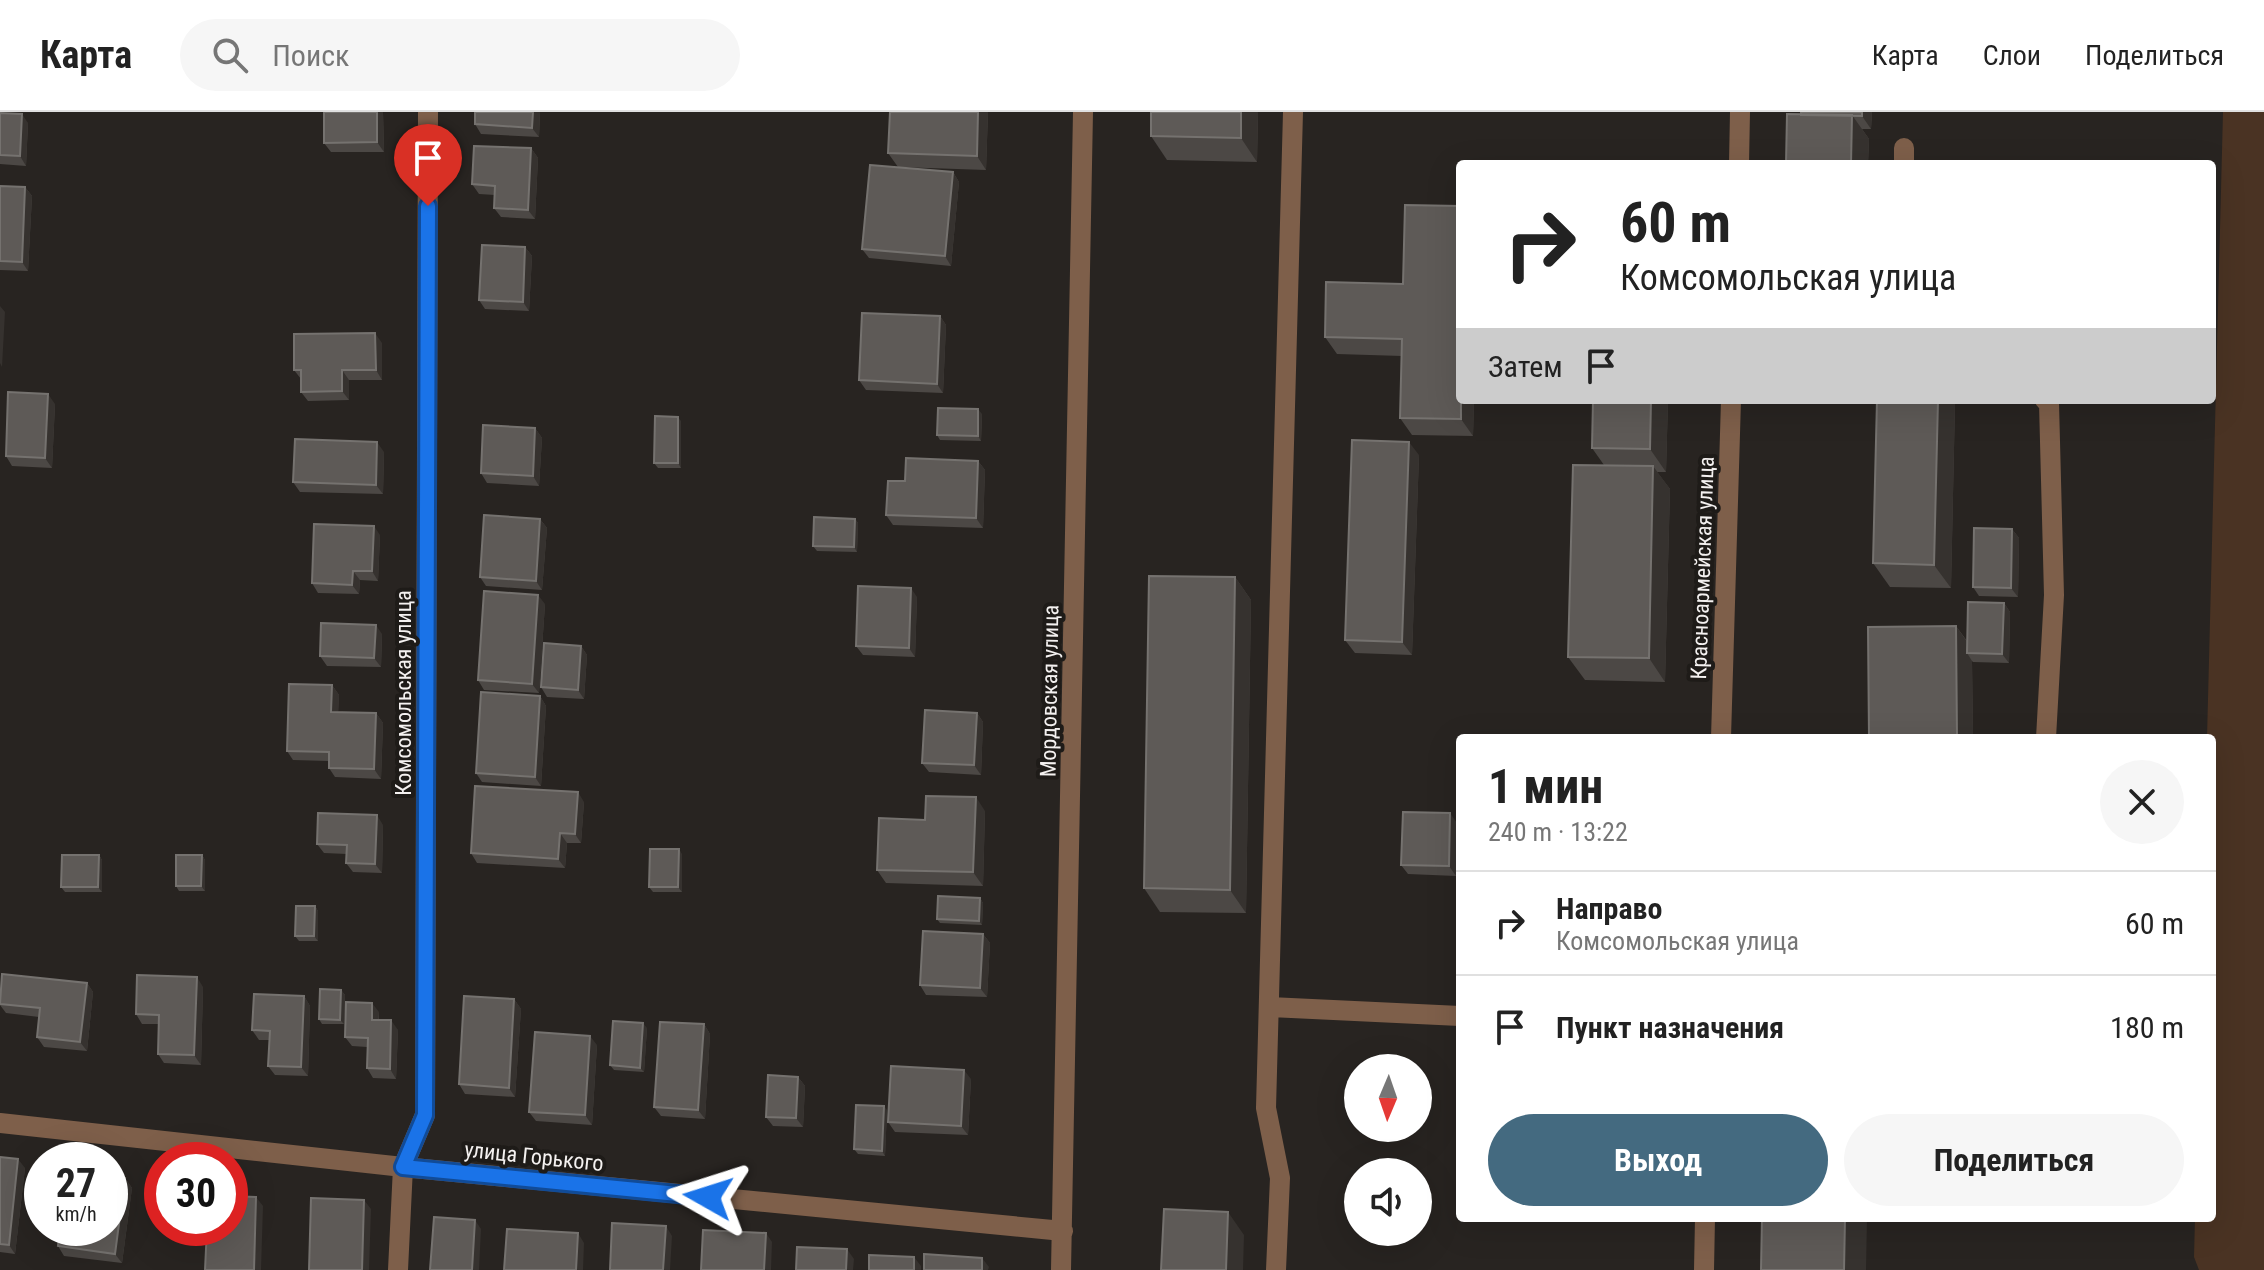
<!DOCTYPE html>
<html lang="ru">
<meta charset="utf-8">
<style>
body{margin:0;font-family:"Roboto Condensed",sans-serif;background:#f6f6f6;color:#222;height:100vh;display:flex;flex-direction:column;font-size:30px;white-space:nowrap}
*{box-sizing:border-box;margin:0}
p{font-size:26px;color:#767676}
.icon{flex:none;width:44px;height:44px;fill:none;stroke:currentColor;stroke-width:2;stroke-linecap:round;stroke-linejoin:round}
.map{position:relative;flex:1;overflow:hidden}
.details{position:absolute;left:1456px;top:622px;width:760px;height:488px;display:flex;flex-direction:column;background:#fff;border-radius:8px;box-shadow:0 8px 32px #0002}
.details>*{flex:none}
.guide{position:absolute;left:1456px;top:48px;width:760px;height:244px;border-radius:8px;box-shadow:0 8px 32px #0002;background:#fff;color:#222;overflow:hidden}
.needle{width:52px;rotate:182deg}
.tools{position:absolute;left:1344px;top:942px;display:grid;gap:16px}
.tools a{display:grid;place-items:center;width:88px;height:88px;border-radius:50%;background:#fff;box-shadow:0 8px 32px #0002;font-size:40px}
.speed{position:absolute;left:24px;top:1030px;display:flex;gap:16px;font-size:40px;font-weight:700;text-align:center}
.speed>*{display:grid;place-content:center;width:104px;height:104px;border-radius:50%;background:#fff;box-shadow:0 8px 32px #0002;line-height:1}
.speed small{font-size:20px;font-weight:400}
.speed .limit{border:12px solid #d22;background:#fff;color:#111}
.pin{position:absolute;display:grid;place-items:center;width:68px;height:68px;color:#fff;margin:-82px -34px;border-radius:50% 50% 50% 0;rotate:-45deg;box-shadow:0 0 8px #0007}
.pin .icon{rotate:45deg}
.me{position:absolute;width:88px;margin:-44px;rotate:276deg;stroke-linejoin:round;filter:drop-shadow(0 0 6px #0008)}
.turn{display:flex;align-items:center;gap:28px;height:168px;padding:0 32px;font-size:36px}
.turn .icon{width:104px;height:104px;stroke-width:2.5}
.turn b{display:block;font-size:56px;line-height:68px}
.then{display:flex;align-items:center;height:76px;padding:0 32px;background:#0003;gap:16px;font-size:30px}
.round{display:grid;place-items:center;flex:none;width:84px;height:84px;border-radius:42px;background:#f6f6f6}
.summary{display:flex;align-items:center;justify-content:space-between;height:136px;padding:0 32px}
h1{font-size:48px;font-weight:700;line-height:60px}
.button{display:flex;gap:16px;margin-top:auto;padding:16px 32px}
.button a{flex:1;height:92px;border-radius:48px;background:#446a80;color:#fff;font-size:32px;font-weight:700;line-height:92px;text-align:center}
.button a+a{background:#f6f6f6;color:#222}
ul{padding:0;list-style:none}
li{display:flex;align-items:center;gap:24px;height:104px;padding:0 32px;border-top:2px solid #e0e0e0}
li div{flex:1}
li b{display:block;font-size:30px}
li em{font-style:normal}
header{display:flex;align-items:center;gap:48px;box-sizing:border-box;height:112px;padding:0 40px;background:#fff;border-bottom:2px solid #e0e0e0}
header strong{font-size:38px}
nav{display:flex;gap:44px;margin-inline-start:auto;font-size:28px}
.search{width:560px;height:72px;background:#f6f6f6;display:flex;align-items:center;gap:20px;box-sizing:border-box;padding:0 28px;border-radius:44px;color:#767676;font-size:30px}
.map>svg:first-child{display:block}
</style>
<header>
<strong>Карта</strong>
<div class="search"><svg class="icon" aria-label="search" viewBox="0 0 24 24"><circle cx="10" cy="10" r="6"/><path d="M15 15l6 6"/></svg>Поиск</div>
<nav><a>Карта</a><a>Слои</a><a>Поделиться</a></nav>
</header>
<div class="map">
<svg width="2264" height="1158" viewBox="0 0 2264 1158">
<rect width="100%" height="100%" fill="#282421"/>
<!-- green -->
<path fill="#4a3323" d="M2223 0H2264V1158H2199L2194 1145 2195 1106H2212V626H2207Z"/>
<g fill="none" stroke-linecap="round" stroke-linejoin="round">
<!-- minor -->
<path stroke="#7e5f4a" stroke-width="20" d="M1739 52 1740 0
M1904 52V36
M2045 288 2049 291 2054 483 2046 626
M1721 626 1731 288
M1269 895 1460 904
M0 1011 403 1055 1063 1119
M398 1158 403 1055 425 1003 428 0
M1061 1158 1083 0
M1276 1158 1280 1066 1266 996 1293 0
M1704 1158 1705 1106"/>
</g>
<!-- wall -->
<path fill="#4c4845" d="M383 0 384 40H331L324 31Z
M540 0 539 25 481 22 475 12Z
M988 0 986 58 898 55 888 41Z
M1151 0H1258L1257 50 1167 48 1151 24Z
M1801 0H1872L1871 17H1862L1869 27 1868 52H1786Z
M0 1 28 11 26 54 0 52Z
M531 36 538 46 535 107 501 105 494 96 495 83 479 82 472 72Z
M953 60 959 70 951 154 869 146 862 137Z
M0 74 25 75 32 84 28 159 0 158Z
M525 135 532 144 529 199 485 197 479 188Z
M1403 172 1460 288H1474L1473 324 1412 323 1400 306 1402 244 1337 242 1325 225Z
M940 204 946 213 943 281 866 278 859 268Z
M382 231V268H349V288L308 289 301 280V267L294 258Z
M1593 288H1668L1666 360H1657L1670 377 1665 570 1585 568 1568 545 1604 353 1592 336Z
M1877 288H1953L1955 291 1951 476 1890 475 1873 451Z
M55 292 52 356 12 354 6 344Z
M982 302 981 329 940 328 937 323Z
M681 309V356H658L654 351Z
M535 316 542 326 539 374 487 371 481 361Z
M384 340 383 382 300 380 293 370Z
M1419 343 1412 543 1355 541 1345 528Z
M978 349 985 358 983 416 893 413 886 403 905 369Z
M540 407 547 416 542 478 486 474 480 465Z
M855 407 858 411 857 440 817 439 813 434Z
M2012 417 2019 426 2018 485 1979 484 1973 475Z
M380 423 378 469 360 468 359 482 318 481 312 471Z
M1235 465 1251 488 1246 801 1160 800 1144 776Z
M917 485 915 545 863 543 856 534Z
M2004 491 2010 500 2009 551 1973 550 1972 549 1973 626H1869L1956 514 1967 529Z
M545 492 539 581 484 578 478 568Z
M382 522 381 555 327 554 320 544Z
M581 534 587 543 584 587 547 585 541 575Z
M332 573 339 583 338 600 376 601 383 611 381 667 335 665 329 656V649L293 648 287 639Z
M540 584 546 594 541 674 482 670 476 661Z
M977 601 983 610 981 663 929 660 922 651Z
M584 690 581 731H567L565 756 477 751 471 741Z
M985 699 983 774 886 771 877 758 925 708Z
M1457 711 1456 764 1408 762 1401 753Z
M383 713 382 761 353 760 346 751 347 742 324 741 317 732Z
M682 742V780H653L649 775Z
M99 743 102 748V780H65L61 775Z
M202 743 205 748V779H179L176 774Z
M980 786 983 791 982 813 940 811 937 807Z
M315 794 318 799V829H299L295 824Z
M983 822 990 831 987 885 926 883 920 873Z
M87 871 93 880 87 939 44 935 37 925 39 905 6 901 0 893V884Z
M203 875 201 953 164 951 158 942 159 912H142L136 902Z
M341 878 345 883 344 912H322L319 907Z
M304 884 310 894 308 964 275 963 268 954 269 928H259L252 918Z
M514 887 521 897 515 985 465 982 459 972Z
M379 900V908L398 918 396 967 373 966 367 956V935L352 934 345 925Z
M704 912 710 922 705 1007 661 1004 654 995Z
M647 916 644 960 614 958 610 953Z
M597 933 592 1013 536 1009 529 1000Z
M798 965 805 974 803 1015 773 1014 766 1005Z
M971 967 968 1023 895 1020 888 1010Z
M887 998 885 1044 858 1042 854 1037Z
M0 1045 25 1056 15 1142 0 1140Z
M125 1066 132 1076 122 1151 64 1144 58 1134Z"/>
<!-- shaded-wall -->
<path fill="#36322f" d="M377 0H383L384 40 377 30Z
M533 0H540L539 25 532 16Z
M978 0H988L986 58 977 44Z
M1241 0H1258L1257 50 1241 26Z
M1862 0H1872L1871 17 1862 4Z
M22 2 28 11 26 54 20 44Z
M1852 3 1869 27 1868 52H1851Z
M531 36 538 46 535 107 528 98Z
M953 60 959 70 951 154 945 144Z
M25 75 32 84 28 159 22 150Z
M525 135 532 144 529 199 523 190Z
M0 194 5 200 2 255 0 251Z
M940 204 946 213 943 281 937 272Z
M375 221 382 231V268L376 258Z
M342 258 349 268V288L342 279Z
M48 282 55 292 52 356 45 346Z
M1461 288H1474L1473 324 1461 307Z
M1651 288H1668L1666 360 1650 337Z
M1938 288H1953L1955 291 1951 476 1934 453Z
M978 297 982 302 981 329 978 324Z
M678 305 681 309V356L678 351Z
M535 316 542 326 539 374 533 364Z
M377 330 384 340 383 382 376 373Z
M1409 330 1419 343 1412 543 1402 530Z
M978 349 985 358 983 416 976 406Z
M1653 354 1670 377 1665 570 1649 546Z
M540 407 547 416 542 478 536 469Z
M855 407 858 411 857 440 854 435Z
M374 414 380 423 378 469 372 459Z
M2012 417 2019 426 2018 485 2011 476Z
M353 459 360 468 359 482 352 473Z
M1235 465 1251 488 1246 801 1230 778Z
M911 476 917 485 915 545 909 536Z
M538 483 545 492 539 581 532 572Z
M2004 491 2010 500 2009 551 2002 542Z
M376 513 382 522 381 555 374 546Z
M1956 514 1972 537 1967 541 1972 549 1973 626H1957Z
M581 534 587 543 584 587 578 578Z
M332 573 339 583 338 609 331 600Z
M540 584 546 594 541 674 535 665Z
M376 601 383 611 381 667 374 657Z
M977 601 983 610 981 663 974 653Z
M578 680 584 690 581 731 575 722Z
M976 685 985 699 983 774 973 760Z
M1450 701 1457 711 1456 764 1449 754Z
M377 703 383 713 382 761 375 752Z
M560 721 567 731 565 756 558 747Z
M679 737 682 742V780L678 775Z
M99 743 102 748V780L98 775Z
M202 743 205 748V779L201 774Z
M980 786 983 791 982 813 979 809Z
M315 794 318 799V829L314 824Z
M983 822 990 831 987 885 980 876Z
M197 865 203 875 201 953 194 943Z
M87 871 93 880 87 939 80 930Z
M341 878 345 883 344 912 340 908Z
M304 884 310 894 308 964 301 955Z
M514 887 521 897 515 985 509 976Z
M372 891 379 900 378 917 372 908Z
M391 908 398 918 396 967 390 957Z
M643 911 647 916 644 960 640 956Z
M704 912 710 922 705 1007 698 998Z
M590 924 597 933 592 1013 585 1003Z
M964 958 971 967 968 1023 961 1014Z
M798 965 805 974 803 1015 796 1006Z
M884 994 887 998 885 1044 882 1039Z
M18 1047 25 1056 15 1142 9 1133Z
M125 1066 132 1076 122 1151 115 1142Z
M256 1085 263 1094 261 1158H254Z
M364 1088 371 1097 369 1158H362Z
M1228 1100 1244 1123 1243 1158H1226Z
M1845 1106H1867L1866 1158H1844Z
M475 1108 481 1117 479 1158H472Z
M666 1114 672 1124 670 1158H663Z
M578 1121 584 1131 583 1158H576Z
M766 1121 772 1130 771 1158H764Z
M847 1137 854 1147 853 1158H846Z
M914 1145 921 1154V1158H914Z
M982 1146 989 1155 988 1158H982Z"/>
<!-- building -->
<path fill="#5e5a57" stroke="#75726f" stroke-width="2" d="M324 0H377V30L324 31Z
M475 0H533L532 16 475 12Z
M890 0H978L977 44 888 41Z
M1151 0H1241V26L1151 24Z
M1801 0H1862V4L1801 3Z
M0 1 22 2 20 44 0 43Z
M1787 2 1852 3 1851 52H1786Z
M474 34 531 36 528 98 494 96 495 74 472 72Z
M870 53 953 60 945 144 862 137Z
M0 74 25 75 22 150 0 149Z
M1405 93 1460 94 1461 307 1400 306 1402 227 1325 225 1326 170 1403 172Z
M482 133 525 135 523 190 479 188Z
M862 201 940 204 937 272 859 268Z
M375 221 376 258H342V279L301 280V258H294V222Z
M8 280 48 282 45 346 6 344Z
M1593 288H1651L1650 337 1592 336Z
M1877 288H1938L1934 453 1873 451Z
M938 296 978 297V324L937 323Z
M655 304 678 305V351H654Z
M483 313 535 316 533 364 481 361Z
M295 327 377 330 376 373 293 370Z
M1352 328 1409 330 1402 530 1345 528Z
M906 346 978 349 976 406 886 403 888 369H905Z
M1573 353 1653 354 1649 546 1568 545Z
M484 403 540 407 536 469 480 465Z
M814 405 855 407 854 435 813 434Z
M314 412 374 414 372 459H353L352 473 312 471Z
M1974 416 2012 417 2011 476 1973 475Z
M1149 464 1235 465 1230 778 1144 776Z
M858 474 911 476 909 536 856 534Z
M484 479 538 483 532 572 478 568Z
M1968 490 2004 491 2002 542 1967 541Z
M321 511 376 513 374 546 320 544Z
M1956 514 1957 626H1869L1868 515Z
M544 531 581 534 578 578 541 575Z
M289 572 332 573 331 600 376 601 374 657 329 656V640L287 639Z
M481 580 540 584 535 665 476 661Z
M925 598 977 601 974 653 922 651Z
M475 674 578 680 575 722 560 721 558 747 471 741Z
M926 684 976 685 973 760 877 758 879 706 925 708Z
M1403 700 1450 701 1449 754 1401 753Z
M318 701 377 703 375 752 346 751 347 733 317 732Z
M650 737H679L678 775H649Z
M62 743H99L98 775H61Z
M176 743H202L201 774H176Z
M938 784 980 786 979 809 937 807Z
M296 794H315L314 824H295Z
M923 819 983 822 980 876 920 873Z
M2 862 87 871 80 930 37 925 40 896 0 892Z
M137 863 197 865 194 943 158 942 159 903 136 902Z
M320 877 341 878 340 908 319 907Z
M254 882 304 884 301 955 268 954 270 919 252 918Z
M464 884 514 887 509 976 459 972Z
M346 890 372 891V908H391L390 957 367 956 368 926 345 925Z
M613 909 643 911 640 956 610 953Z
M660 910 704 912 698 998 654 995Z
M535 920 590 924 585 1003 529 1000Z
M891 954 964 958 961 1014 888 1010Z
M768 963 798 965 796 1006 766 1005Z
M856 993 884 994 882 1039 854 1037Z
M0 1045 18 1047 9 1133 0 1132Z
M110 1064 125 1066 115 1142 58 1134 60 1116H110Z
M230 1084 256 1085 254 1158H205L207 1116H230Z
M311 1086 364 1088 362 1158H309Z
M1164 1097 1228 1100 1226 1158H1161Z
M434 1105 475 1108 472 1158H430Z
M1762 1106H1845L1844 1158H1761Z
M612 1111 666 1114 663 1158H610Z
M507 1117 578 1121 576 1158H504Z
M703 1118 766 1121 764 1158H701Z
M797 1135 847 1137 846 1158H796Z
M924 1142 982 1146V1158H924Z
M869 1143 914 1145V1158H869Z"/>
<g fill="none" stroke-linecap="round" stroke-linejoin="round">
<!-- route casing -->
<g stroke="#114b97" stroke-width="20">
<path id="route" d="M428 94 425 1003 403 1055 708 1085"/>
</g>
<!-- route -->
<use href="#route" stroke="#1a73e8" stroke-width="14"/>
</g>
<g text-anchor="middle" stroke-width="8" stroke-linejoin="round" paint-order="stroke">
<!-- street labels -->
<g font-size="22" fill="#f4f1f0" stroke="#1e1b18">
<text transform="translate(1702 456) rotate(-88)" y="8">Красноармейская улица</text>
<text transform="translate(1049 579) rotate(-89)" y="8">Мордовская улица</text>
<text transform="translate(403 581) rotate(-90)" y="8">Комсомольская улица</text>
<text transform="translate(534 1044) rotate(6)" y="8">улица Горького</text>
</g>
</g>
</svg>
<div class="tools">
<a><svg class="needle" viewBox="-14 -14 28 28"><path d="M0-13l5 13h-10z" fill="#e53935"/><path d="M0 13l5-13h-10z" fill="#767676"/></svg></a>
<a><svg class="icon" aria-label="sound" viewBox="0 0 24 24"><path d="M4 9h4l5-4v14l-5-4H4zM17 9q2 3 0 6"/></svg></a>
</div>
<div class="speed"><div>27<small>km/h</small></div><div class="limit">30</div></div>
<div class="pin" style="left:428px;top:94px;background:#d93025"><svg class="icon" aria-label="arrive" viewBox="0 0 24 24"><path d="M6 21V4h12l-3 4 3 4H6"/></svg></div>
<svg class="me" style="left:708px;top:1085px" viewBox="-20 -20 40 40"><path d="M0-17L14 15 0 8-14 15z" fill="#1a73e8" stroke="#fff" stroke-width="4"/></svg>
<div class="guide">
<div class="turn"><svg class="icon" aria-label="right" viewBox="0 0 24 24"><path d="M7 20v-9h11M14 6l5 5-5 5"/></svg><div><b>60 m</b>Комсомольская улица</div></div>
<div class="then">Затем<svg class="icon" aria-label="arrive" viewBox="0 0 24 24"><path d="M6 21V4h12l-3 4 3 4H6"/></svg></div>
</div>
<section class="details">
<div class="summary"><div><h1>1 мин</h1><p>240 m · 13:22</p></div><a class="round"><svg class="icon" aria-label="close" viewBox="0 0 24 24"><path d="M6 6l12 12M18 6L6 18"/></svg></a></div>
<ul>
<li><svg class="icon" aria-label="right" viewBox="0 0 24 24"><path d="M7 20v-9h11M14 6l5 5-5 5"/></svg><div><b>Направо</b><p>Комсомольская улица</p></div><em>60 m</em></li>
<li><svg class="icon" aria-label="arrive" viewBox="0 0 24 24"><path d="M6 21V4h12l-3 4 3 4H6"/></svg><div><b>Пункт назначения</b></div><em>180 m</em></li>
</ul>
<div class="button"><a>Выход</a><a>Поделиться</a></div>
</section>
</div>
